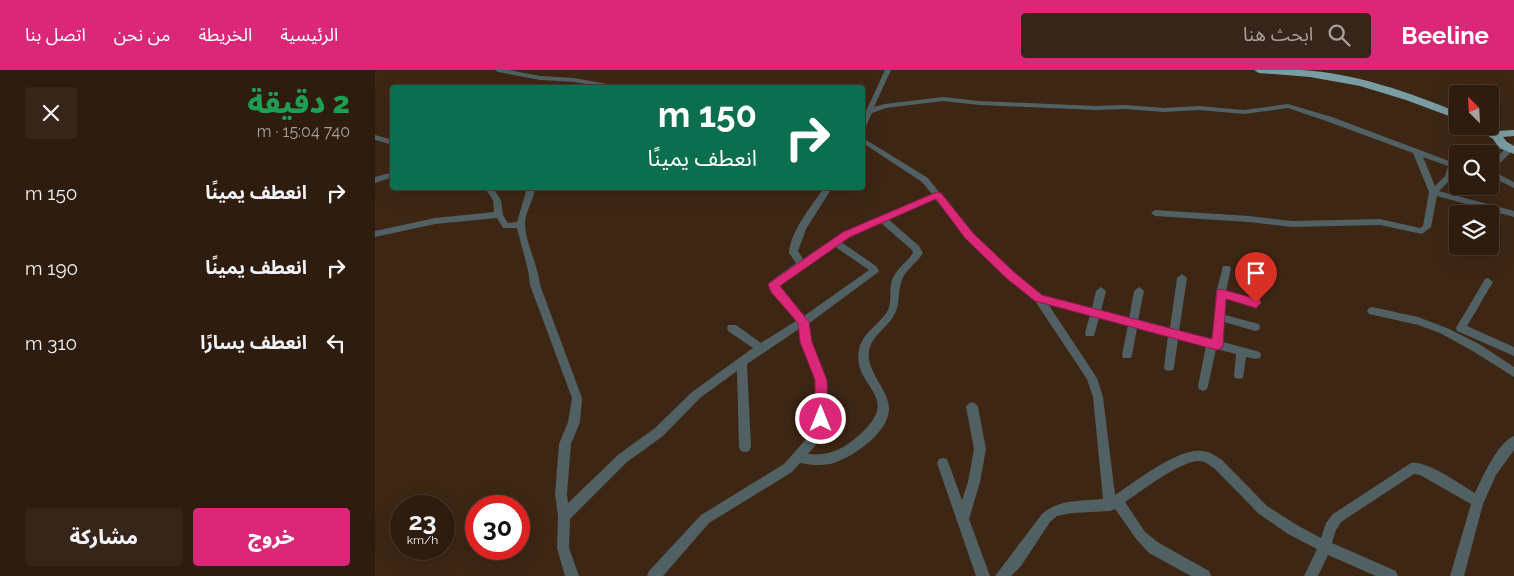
<!DOCTYPE html>
<html lang="ar">
<meta charset="utf-8">
<style>
body{margin:0;font-family:Raleway,"Noto Sans Arabic",sans-serif;background:#362518;color:#f1f3f6;direction:rtl;height:100vh;display:flex;flex-direction:column;font-size:19px;white-space:nowrap}
*{box-sizing:border-box;margin:0}
p{font-size:16px;color:#a7a19e}
.icon{flex:none;width:28px;height:28px;fill:none;stroke:currentColor;stroke-width:2;stroke-linecap:round;stroke-linejoin:round}
.map{position:relative;flex:1;overflow:hidden;direction:ltr}
.drawer{display:flex;flex-direction:column;background:#2e1c0f;width:375px}
.drawer>*{flex:none}
.guide{position:absolute;left:15px;top:15px;width:475px;height:105px;border-radius:5px;box-shadow:0 5px 20px #0002,0 0 0 1px #493a2f;direction:rtl;background:#0b6e4f;color:#fff;overflow:hidden}
.needle{width:32px;rotate:336deg}
.fabs{position:absolute;left:1074px;top:15px;display:grid;gap:10px}
.fabs a{display:grid;place-items:center;width:50px;height:50px;border-radius:5px;background:#2e1c0f;box-shadow:0 5px 20px #0002,0 0 0 1px #493a2f;font-size:25px}
.speed{position:absolute;left:15px;top:425px;display:flex;gap:10px;font-size:25px;font-weight:700;text-align:center}
.speed>*{display:grid;place-content:center;width:65px;height:65px;border-radius:50%;background:#2e1c0f;box-shadow:0 5px 20px #0002,0 0 0 1px #493a2f;line-height:1}
.speed small{font-size:12px;font-weight:400}
.speed .limit{border:8px solid #d22;background:#fff;color:#111}
.pin{position:absolute;display:grid;place-items:center;width:42px;height:42px;color:#fff;margin:-51px -21px;border-radius:50% 50% 50% 0;rotate:-45deg;box-shadow:0 0 5px #0007}
.pin .icon{rotate:45deg}
.me{position:absolute;width:55px;margin:-28px;rotate:0deg;stroke-linejoin:round;filter:drop-shadow(0 0 4px #0008)}
.turn{display:flex;align-items:center;gap:18px;height:105px;padding:0 25px;font-size:22px}
.turn .icon{width:65px;height:65px;stroke-width:2.5}
.turn b{display:block;font-size:35px;line-height:42px}
.round{display:grid;place-items:center;flex:none;width:52px;height:52px;border-radius:5px;background:#362518}
.summary{display:flex;align-items:center;justify-content:space-between;height:85px;padding:0 25px}
h1{font-size:30px;font-weight:800;line-height:38px;color:#1e9e55}
.action{display:flex;gap:10px;margin-top:auto;padding:10px 25px}
.action a{flex:1;height:58px;border-radius:5px;background:#db2777;color:#fff;font-size:20px;font-weight:800;line-height:58px;text-align:center}
.action a+a{background:#362518;color:#f1f3f6}
ul{padding:0;list-style:none}
li{display:flex;align-items:center;gap:15px;height:75px;padding:0 25px}
li div{flex:1}
li b{display:block;font-size:19px}
li em{font-style:normal}
header{display:flex;align-items:center;gap:30px;box-sizing:border-box;height:70px;padding:0 25px;background:#db2777;color:#fff}
header strong{font-size:24px}
nav{display:flex;gap:28px;margin-inline-start:auto;font-size:18px}
.search{width:350px;height:45px;background:#362518;display:flex;align-items:center;gap:12px;box-sizing:border-box;padding:0 18px;border-radius:5px;color:#a7a19e;font-size:19px}
main{display:flex;flex:1;min-height:0}
.map>svg:first-child{display:block}
</style>
<header>
<strong>Beeline</strong>
<div class="search"><svg class="icon" aria-label="search" viewBox="0 0 24 24"><circle cx="10" cy="10" r="6"/><path d="M15 15l6 6"/></svg>ابحث هنا</div>
<nav><a>الرئيسية</a><a>الخريطة</a><a>من نحن</a><a>اتصل بنا</a></nav>
</header>
<main>
<div class="map">
<svg width="1139" height="506" viewBox="0 0 1139 506">
<rect width="100%" height="100%" fill="#3d2614"/>
<g fill="none" stroke-linecap="round" stroke-linejoin="round">
<!-- minor -->
<path fill="#506063" fill-rule="evenodd" d="M120 0H134L165 6 199 8 255 18H235L199 12 165 10 123 2Z
M510 0H516L499 37 510 34 568 27 604 31 721 36 750 35 789 38 824 36 869 40 913 34 957 47 1082 94V99H1080L1076 109 1064 121 1139 141V147L1062 126 1056 157 1047 164 1005 155 917 157 874 152 780 146 776 143 780 140 874 146 917 151 1005 149 1045 158 1048 156 1054 122 1038 83 951 51 913 38 869 44 824 40 789 42 750 39 721 40 604 35 568 31 511 38 497 43 491 56H488V42L491 41ZM1048 87 1073 96 1070 106 1060 116Z
M0 65 18 70V75L0 70Z
M488 68 553 108 597 164 638 203 666 225 717 238 721 221 726 217 731 221 726 241 754 248 759 221 764 217 769 221 763 250 795 258 802 208 807 204 812 208 804 261 838 269 841 223 848 196H854L856 198 851 221 884 230 886 233 881 237 851 228 850 245 884 254 885 257 884 260 880 261 849 252 848 272 885 282 886 285 885 288 881 289 871 287 868 308 864 309 860 308 859 305 861 284 841 279 833 316 832 319 828 321 824 319 823 316 831 276 803 269 799 297 798 300 794 301 790 300 789 297 793 266 762 258 757 285 756 288H748L747 285 753 255 724 248 719 266H711L710 263 715 245 673 234 722 308 728 327 740 425C760 412 803 378 826 381 834 381 841 386 847 390L892 436 922 455 946 468 951 453 958 444 1036 393C1052 390 1086 415 1100 423 1107 408 1123 372 1139 366V380L1121 405 1108 434 1089 506H1075L1096 434 1045 405 1039 404 966 452 961 460 957 473 1021 501 1023 506H1001L953 485 943 506H929L942 479 913 464 884 444 839 398C834 395 831 392 825 391 806 390 767 421 750 432L770 462 784 473 834 501 836 506H816L774 483 762 470 740 439 735 441 697 443 682 446 675 452 646 496 636 506H620L667 444C684 429 707 431 728 429L718 327 712 309 660 231 632 207 591 168 560 129 513 149 544 176 548 183C542 193 530 200 527 210 522 223 526 235 518 247 511 258 496 267 494 281 491 302 513 318 514 338 515 362 476 389 455 394 445 396 435 395 425 393L417 402 334 453 288 506H272L274 501 326 445 409 394 432 368 440 349 441 310 426 272 424 259 372 294 376 377 374 381 370 382 366 381 364 377 362 301 325 328 288 366 252 392 195 449 194 478 204 506H190L182 478 183 446 180 424 184 374 193 352 197 328 155 215 153 200 142 158H128L122 148 60 154 0 167V161L60 148 119 142 118 130 110 118H118L126 130 128 145 133 153 142 152 152 118H160C159 130 151 140 150 152 150 173 163 194 165 215L207 328 205 352 196 374 192 424 193 433 244 384 280 358 317 322 378 278 353 261 352 258 353 255H361L386 273 421 251 397 222 395 212 421 193 414 183C415 162 437 135 449 118H457L431 159 423 181 428 189 468 162 557 124 547 112 488 73ZM506 153 537 180 538 183C532 192 521 199 517 210 514 219 517 231 513 240 505 255 487 262 484 280 476 318 531 325 482 367 467 380 453 386 433 384L440 376 452 349 451 310 436 272 433 254 502 203 504 201 501 196 466 172 474 166ZM459 176 494 200 429 246 405 218V214Z
M1132 77H1138L1139 79 1117 101 1139 112V118L1115 106V94Z
M18 102V107L0 113V107Z
M1113 208 1118 212 1092 256 1139 277V286L1082 261 1081 258 1110 209Z
M997 237 1043 247 1072 258 1104 274 1139 297V307L1096 280 1065 263 1043 255 994 244 992 241 994 238Z
M597 332 601 334 603 337 611 379 605 412 594 449 615 506H601L562 393 564 389 568 388 572 389 587 430 593 412 599 379 591 337 593 334Z"/>
<!-- trunk -->
<path fill="#789da3" fill-rule="evenodd" d="M879 0C894 0 910 0 926 0 979 3 1034 22 1082 42V49L1031 30 985 16 935 7 884 3Z
M1099 56H1112L1121 61 1139 60V66L1128 67 1132 72 1139 76V84L1124 78 1118 69Z"/>
</g>
<!-- route -->
<path fill="#db2777" stroke="#8e194d" d="M562 122 566 123 598 163 639 202 667 225 837 269 842 220 846 219 885 230 886 233 881 238 851 229 848 275 847 278 842 280 660 231 631 208 590 168 561 129 475 167 405 216 434 252 437 272 452 310 453 349 451 353 446 355 442 353 440 349V310L425 272 423 253 396 222 393 214 468 162Z"/>
</svg>
<div class="fabs">
<a><svg class="needle" viewBox="-14 -14 28 28"><path d="M0-13l5 13h-10z" fill="#e53935"/><path d="M0 13l5-13h-10z" fill="#a7a19e"/></svg></a>
<a><svg class="icon" aria-label="search" viewBox="0 0 24 24"><circle cx="10" cy="10" r="6"/><path d="M15 15l6 6"/></svg></a>
<a><svg class="icon" aria-label="layers" viewBox="0 0 24 24"><path d="M12 4l9 5-9 5-9-5zM3 14l9 5 9-5"/></svg></a>
</div>
<div class="speed"><div>23<small>km/h</small></div><div class="limit">30</div></div>
<div class="pin" style="left:881px;top:233px;background:#d93025"><svg class="icon" aria-label="arrive" viewBox="0 0 24 24"><path d="M6 21V4h12l-3 4 3 4H6"/></svg></div>
<svg class="me" style="left:446px;top:349px" viewBox="-20 -20 40 40"><circle r="17" fill="#db2777" stroke="#fff" stroke-width="3"/><path d="M0-11L8 9 0 5-8 9z" fill="#fff"/></svg>
<div class="guide">
<div class="turn"><svg class="icon" aria-label="right" viewBox="0 0 24 24"><path d="M7 20v-9h11M14 6l5 5-5 5"/></svg><div><b>150 m</b>انعطف يمينًا</div></div>
</div>
</div>
<section class="drawer">
<div class="summary"><div><h1>2 دقيقة</h1><p>740 m · 15:04</p></div><a class="round"><svg class="icon" aria-label="close" viewBox="0 0 24 24"><path d="M6 6l12 12M18 6L6 18"/></svg></a></div>
<ul>
<li><svg class="icon" aria-label="right" viewBox="0 0 24 24"><path d="M7 20v-9h11M14 6l5 5-5 5"/></svg><div><b>انعطف يمينًا</b></div><em>150 m</em></li>
<li><svg class="icon" aria-label="right" viewBox="0 0 24 24"><path d="M7 20v-9h11M14 6l5 5-5 5"/></svg><div><b>انعطف يمينًا</b></div><em>190 m</em></li>
<li><svg class="icon" aria-label="left" viewBox="0 0 24 24"><path d="M17 20v-9H6M10 6l-5 5 5 5"/></svg><div><b>انعطف يسارًا</b></div><em>310 m</em></li>
</ul>
<div class="action"><a>خروج</a><a>مشاركة</a></div>
</section>
</main>
